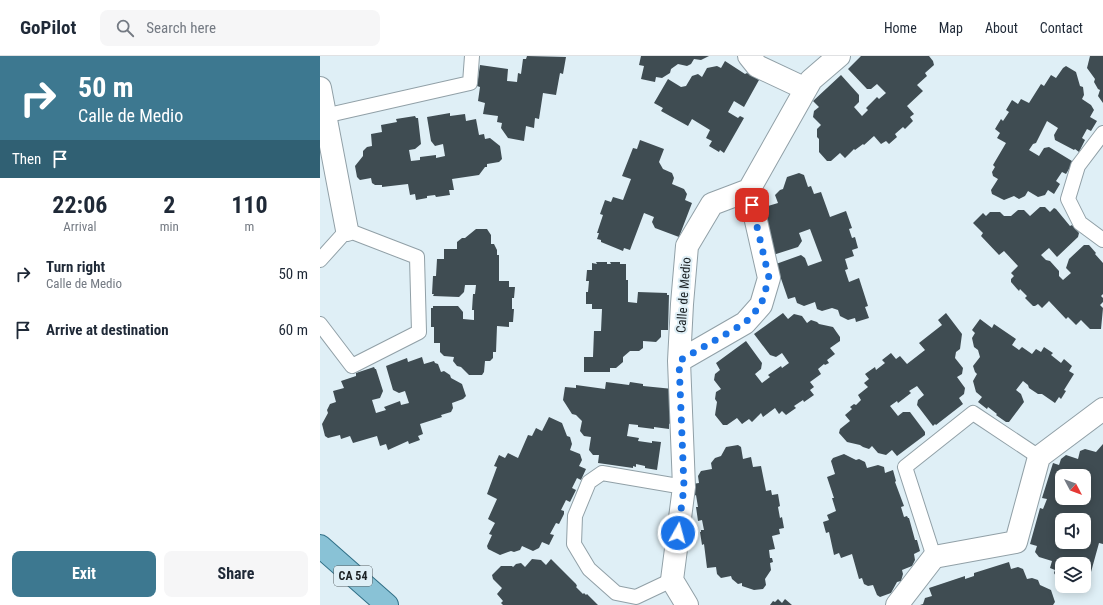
<!DOCTYPE html>
<style>
body{margin:0;font-family:"Roboto Condensed",sans-serif;background:#f6f6f7;color:#1f2937;height:100vh;display:flex;flex-direction:column;font-size:15px;white-space:nowrap}
*{box-sizing:border-box;margin:0}
p{font-size:13px;color:#747a83}
.icon{flex:none;width:22px;height:22px;fill:none;stroke:currentColor;stroke-width:2;stroke-linecap:round;stroke-linejoin:round}
.map{position:relative;flex:1;overflow:hidden}
.panel{display:flex;flex-direction:column;background:#fff;width:320px}
.panel>*{flex:none}
.top-card{background:#3d7890;color:#fff;overflow:hidden}
.needle{width:26px;rotate:131deg}
.fabs{position:absolute;left:735px;top:413px;display:grid;gap:8px}
.fabs a{display:grid;place-items:center;width:36px;height:36px;border-radius:8px;background:#fff;box-shadow:0 2px 10px #0003;font-size:20px}
.pin{position:absolute;display:grid;place-items:center;width:34px;height:34px;color:#fff;margin:-17px;border-radius:8px;box-shadow:0 2px 6px #0006}
.me{position:absolute;width:44px;margin:-22px;rotate:7deg;stroke-linejoin:round;filter:drop-shadow(0 0 3px #0008)}
.turn{display:flex;align-items:center;gap:14px;height:84px;padding:0 12px;font-size:18px}
.turn .icon{width:52px;height:52px;stroke-width:2.5}
.turn b{display:block;font-size:28px;line-height:34px}
.then{display:flex;align-items:center;height:38px;padding:0 12px;background:#0003;gap:8px;font-size:15px}
.eta{display:flex;justify-content:space-evenly;align-items:center;height:68px;text-align:center}
.eta b{font-size:24px;font-weight:700;line-height:28px}
.cta{display:flex;gap:8px;margin-top:auto;padding:8px 12px}
.cta a{flex:1;height:46px;border-radius:8px;background:#3d7890;color:#fff;font-size:16px;font-weight:700;line-height:46px;text-align:center}
.cta a+a{background:#f6f6f7;color:#1f2937}
ul{padding:0;list-style:none}
li{display:flex;align-items:center;gap:12px;height:56px;padding:0 12px}
li div{flex:1}
li b{display:block;font-size:15px}
li em{font-style:normal}
header{display:flex;align-items:center;gap:24px;box-sizing:border-box;height:56px;padding:0 20px;background:#fff;border-bottom:1px solid #e0e1e3}
header strong{font-size:19px}
nav{display:flex;gap:22px;margin-inline-start:auto;font-size:14px}
.search{width:280px;height:36px;background:#f6f6f7;display:flex;align-items:center;gap:10px;box-sizing:border-box;padding:0 14px;border-radius:8px;color:#747a83;font-size:15px}
main{display:flex;flex:1;min-height:0}
.map>svg:first-child{display:block}
</style>
<header>
<strong>GoPilot</strong>
<div class="search"><svg class="icon" aria-label="search" viewBox="0 0 24 24"><circle cx="10" cy="10" r="6"/><path d="M15 15l6 6"/></svg>Search here</div>
<nav><a>Home</a><a>Map</a><a>About</a><a>Contact</a></nav>
</header>
<main>
<section class="panel">
<div class="top-card">
<div class="turn"><svg class="icon" aria-label="right" viewBox="0 0 24 24"><path d="M7 20v-9h11M14 6l5 5-5 5"/></svg><div><b>50 m</b>Calle de Medio</div></div>
<div class="then">Then<svg class="icon" aria-label="arrive" viewBox="0 0 24 24"><path d="M6 21V4h12l-3 4 3 4H6"/></svg></div>
</div>
<div class="eta">
<div><b>22:06</b><p>Arrival</p></div>
<div><b>2</b><p>min</p></div>
<div><b>110</b><p>m</p></div>
</div>
<ul>
<li><svg class="icon" aria-label="right" viewBox="0 0 24 24"><path d="M7 20v-9h11M14 6l5 5-5 5"/></svg><div><b>Turn right</b><p>Calle de Medio</p></div><em>50 m</em></li>
<li><svg class="icon" aria-label="arrive" viewBox="0 0 24 24"><path d="M6 21V4h12l-3 4 3 4H6"/></svg><div><b>Arrive at destination</b></div><em>60 m</em></li>
</ul>
<div class="cta"><a>Exit</a><a>Share</a></div>
</section>
<div class="map">
<svg width="783" height="549" viewBox="0 0 783 549">
<rect width="100%" height="100%" fill="#dfeff6"/>
<!-- building -->
<path fill="#3f4c52" fill-rule="evenodd" d="M207 0 246 1 243 18 240 17 236 39 223 37 219 63 215 62 214 72 206 70 204 85 188 82 181 72 182 67 177 66 178 60 163 58 165 47 158 45 160 31 157 30 160 9 188 13 187 25 197 26 198 17 201 18 203 3H206Z
M321 0H389L381 4 374 3 371 8 367 10 358 8 351 13 350 17 342 22 336 21 335 26 321 23 324 10 319 9Z
M541 0H609L613 5 614 9 605 17 607 20 597 29 603 35 587 50 594 58 590 61 593 65 585 73 583 71 575 78 577 81 569 88 566 85 561 88 554 80 544 89 543 88 535 94 534 93 525 102 520 97 511 105H507L499 96V83L497 81V73L501 69 493 61 494 55 499 51 493 45 521 19 539 39V46L534 51 542 60 548 54 546 52 557 41 559 43 566 37 557 28 551 33H547L528 13Z
M770 0H783V47L778 40 780 34 778 33 774 26 775 23 767 12Z
M405 5 425 18 427 17 439 24 424 51 414 45 408 56 418 62 420 60 424 62 404 97 400 94 399 96 389 90 392 85 386 82 390 74 372 63 368 70 341 55 343 52 334 47 348 23 361 31 366 30 372 20 378 18 382 21 387 12 397 10 401 12Z
M746 10 756 16 760 30 763 31 764 39 762 43 771 49 774 54 770 61 777 65 771 75 767 73 762 82 765 84 759 96 755 93 754 94 735 84 734 79 738 72 727 65 716 87 713 88 709 94 719 100 724 92 729 91 752 105V108L746 118 742 116 736 125 740 128 734 138 728 134 725 139 718 141 708 135 705 140 699 143 694 140 684 144 672 138 671 134 678 123 673 120 672 116 675 111 673 109 686 87 677 82 680 77 675 73 681 63 683 65 689 56 686 54 692 44 698 48 701 43 709 47 721 28 724 30 731 19 736 22 743 12Z
M130 57V60L145 58 146 65 156 63 159 79 164 78 165 83 170 82 180 90 182 103 179 106 167 108V111H165L159 119 132 123 134 134H129L130 139 116 141 115 139 107 140V142L96 144 95 138 90 139 88 128 62 131V129H55L52 127 51 122 40 124 37 121 35 110 43 100V95L47 91 52 90 51 78 62 76 61 69 77 66 76 63 95 60 96 62H98L101 88 95 93 89 94 91 105 100 104V101L116 99V102L125 100 123 88 115 90 111 85 107 61Z
M320 84 344 93 339 106 343 113 352 117 354 122 352 128 364 133 367 138 365 144 372 147 359 181 335 172 332 166 334 161 324 157 310 194 304 192 303 195 281 186V184L277 183 279 177H277L283 159 280 158 285 144 291 146 293 141 303 144 311 123 302 120 313 92 317 93Z
M479 117 484 119 488 131 491 130 494 138 501 136 510 161 526 155 532 172 529 173 532 182 535 181 538 192 532 194 534 200 525 203 528 213 525 214 529 226 539 222 548 250 545 251 549 262 536 266 535 262 528 264 520 260 518 254 512 252 502 255 497 253 495 246 484 250 477 247 475 241 468 243 456 208 481 199 485 202 488 210 502 205 490 173 479 177 482 185 478 191 453 199 444 155 448 150 458 147 455 139 460 134 463 133 467 121Z
M720 151H725L730 156 734 152 736 153 750 170 752 169 759 177 758 181 737 201 729 192 721 199 726 204 730 205 739 215V220L743 224 751 217 746 212 749 203 764 189H769L776 197 775 198 783 207V238L781 240 783 242V246L780 249 783 252 781 273H770L761 264 756 269 748 261 746 263 729 245 722 252 718 248 715 250H713L705 242 707 240 700 233 699 235 691 226V223L694 220 691 217 698 210 684 195 679 199 661 180 663 177 653 167 663 157 666 160 670 156H680L684 160H691L698 154H704L710 160Z
M156 173H167L171 179V188H174L177 194V199H179V225H189V231H195L194 242H192V253H194L193 266H189V271L177 270 176 296H173V302L170 305H165L164 316 162 319H149L141 311 137 310 133 305 134 301 124 300 120 296V287H114V271H111V252H113V250H138L143 256V263L154 264V254H152L153 238H155L156 229H145L144 236 139 241 113 240 114 238H112L113 220H116L117 203H124V193H137V186L142 182H145Z
M276 206H287V208H291L290 206H300V208H306V224H308V246L317 247 318 236 347 237V239H349L348 274H341V281L336 286 323 285V292L319 295H310L303 301V306L296 312H290V316H264V301H273L274 275H281L282 253H272V248H266V236H268L269 225H266L267 214H272V207L277 208Z
M463 257 468 263 474 258 482 260 487 267 491 264 497 266 499 268 513 271 520 281V285L510 292 515 298 507 304 509 307 505 309 504 308 498 313 501 318 490 326 494 331 490 334 494 339 484 346 483 344 474 350 476 352 466 359 462 355 459 358 455 352 443 361 441 357 432 366 429 363 422 368 417 362 407 369H403L395 359 397 346 395 343 396 336 401 333 394 324 395 318 400 314 396 307 426 285 442 307 441 313 435 318 442 327 450 321 448 319 461 310 462 312 469 307 462 297 456 301 450 299 434 278Z
M626 257 642 278 640 293 636 296 635 302 643 312 642 318 637 321 645 332 644 338 639 342 643 348 616 369 615 368 613 370 597 349 598 344 604 339 597 330 589 335 591 337 578 347 577 345 570 350 578 360 583 356H590L605 376V379L577 400 572 394 566 399 558 397 552 390 549 393 543 391 540 389 527 386 519 377 520 373 530 365 525 359 532 353 530 351 534 348 536 349 541 344 538 339 548 331 544 327 549 323 545 318 555 311 556 314 565 307 562 304 571 297 576 303 580 300 587 308 605 294 599 287 622 269 618 264Z
M660 263 672 272 674 268 696 283 692 289 699 294 702 291 712 298 716 293 721 296 724 291 733 297 731 299 741 307 744 303 752 310 749 315 754 318 744 334 746 335 741 343 739 341 735 347 722 338H718L709 332 708 329 703 325 696 334 701 338 704 346 689 366H686L676 359 677 358 668 351 667 353 658 346 662 341 656 336 653 325 657 318 655 316 653 310 660 301 658 294 654 291 652 282 655 277 652 274Z
M102 301 104 308 114 305 115 307 118 308 121 316 124 315 130 319 131 322 142 328 146 340 143 343 132 347 133 352 131 356 121 359 122 361 100 368 103 378 98 380 100 384 89 388 88 385 68 394 66 388 60 390 57 380 33 387 30 380 21 383 20 379 8 382 5 380 2 368 8 357 7 354 10 348 16 346 13 335 24 332 21 325 36 320V317L54 311 55 313H56L63 335 60 342 52 344 56 357 66 354 64 351 80 345 81 349 89 347 85 335 79 337 73 334 66 310 87 302 88 306Z
M286 326 309 329 310 326 323 328V330L353 333 351 367 349 368V373L334 371V373L318 371V369L309 368 307 380 319 382 318 385 332 387V385L341 386 337 414 325 412V410L316 408V411L313 410V412L278 407 279 399H273L269 394 271 381 264 380 260 375 262 365 256 359 252 358 243 344 245 331 256 332V329L285 333Z
M229 361 242 367 247 380 250 381 252 388 250 394 260 398 262 404 259 410 266 413 261 424 257 422 252 432 256 434 250 446 246 444 241 454 244 455V458L239 468 236 467 230 478 234 479 229 489 222 486 219 492 213 495 202 490 200 494 194 496 191 495 180 499 168 493 167 490 172 479 169 478 175 467 168 463 177 443 167 438 177 411 174 410 179 399 185 402 188 397 198 402 208 379 212 380 216 372 222 375Z
M783 388V488L779 487 771 516 764 520V508H742V530L734 517 735 514 730 512 732 505 719 501 715 496 717 490 710 488 720 452 723 453 727 443 722 442 733 407 739 409 741 403 746 399 758 403 760 395 765 393 776 396ZM742 420H764V442H742ZM742 464H764V486H742Z
M418 389 421 391 423 403 431 401 433 411 441 410 446 435 451 434 452 439 458 438 460 450 458 451 460 462 462 461 464 472 459 473 460 478 452 480 455 493 449 494 450 502H452L453 506 450 507 451 514 445 523 446 529 443 533 434 534 422 530V527L418 528 412 523 411 520 401 522 397 518 396 511 387 512 384 488 382 489 380 476H381V474H384L382 464 378 465 376 451H378L376 439 374 440 372 428 379 427 378 420 381 415 392 413 391 407 395 402 401 400 406 391Z
M524 398 536 404 539 403 545 406 547 412 558 409 564 411 565 417 573 414 576 425 575 426 584 450 581 451 584 461 587 460 588 462H589L595 484H597L600 495 594 498 595 504 592 510 582 514 583 518 581 525 577 526 571 537 560 541 557 539 553 529 548 530 544 528 542 522 539 523 532 498 521 502 519 497 514 499 509 476 506 477 503 466 509 464 507 459 516 455 512 442H514L507 421 515 418 511 405 513 402Z
M212 503 221 504 226 509 231 503 256 528 257 530 256 531 263 538 264 537 266 539 267 538 278 549H183L181 547 183 545 177 538 182 532 173 523 172 519 181 510H192L193 511 196 508 201 507 205 511Z
M689 506 691 513 698 511 703 513 707 523 712 522 718 524 720 529 731 534 735 546 733 549H600L603 548 605 542 612 540 609 532 645 520V523L654 520V517Z
M458 543 462 547 465 543 472 549H450L453 545 455 546Z"/>
<g fill="none" stroke-linecap="round" stroke-linejoin="round">
<!-- service casing -->
<g stroke="#91a0a7" stroke-width="16">
<path id="service" d="M0 61 150 27 152 0
M783 77 758 110 748 143 760 167 783 184
M0 204 27 174 97 201 99 276 32 310 0 268
M614 501 585 411 653 357 719 401
M352 524 316 541 296 537 269 513 254 488 255 460 269 426 282 417 364 431"/>
</g>
<!-- minor casing -->
<g stroke="#91a0a7" stroke-width="24">
<path id="minor" d="M429 0 437 10 486 33
M0 32 27 174
M359 305 425 267 441 249 449 222 429 134
M367 549 352 524 364 431 359 305 362 248 367 190 392 148 429 134 491 24 519 0
M577 549 614 501 696 486 719 401 783 353"/>
</g>
<!-- primary casing -->
<g stroke="#306f86" stroke-width="24">
<path id="primary" d="M0 490 67 549"/>
</g>
<!-- service -->
<use href="#service" stroke="#fff" stroke-width="14"/>
<!-- minor -->
<use href="#minor" stroke="#fff" stroke-width="22"/>
<!-- primary -->
<use href="#primary" stroke="#89c2d6" stroke-width="22"/>
</g>
<g fill="none" stroke-linecap="round" stroke-linejoin="round">
<!-- route -->
<path stroke="#1a73e8" stroke-width="7" stroke-dasharray="0 12.6" d="M358 477 364 431 359 305 425 267 441 249 449 222 432 149"/>
</g>
<g text-anchor="middle" stroke-width="4" stroke-linejoin="round" paint-order="stroke">
<!-- shield labels -->
<rect fill="#dfeff6" stroke="#565f63" stroke-width="1" x="14" y="510" width="38" height="20" rx="3"/>
<g font-size="12" font-weight="bold" fill="#1b2124">
<text x="33" y="524">CA 54</text>
</g>
<!-- street labels -->
<g font-size="13" fill="#1b2124" stroke="#dfeff6">
<text transform="translate(363 239) rotate(-86)" y="5">Calle de Medio</text>
</g>
</g>
</svg>
<div class="fabs">
<a><svg class="needle" viewBox="-14 -14 28 28"><path d="M0-13l5 13h-10z" fill="#e53935"/><path d="M0 13l5-13h-10z" fill="#747a83"/></svg></a>
<a><svg class="icon" aria-label="sound" viewBox="0 0 24 24"><path d="M4 9h4l5-4v14l-5-4H4zM17 9q2 3 0 6"/></svg></a>
<a><svg class="icon" aria-label="layers" viewBox="0 0 24 24"><path d="M12 4l9 5-9 5-9-5zM3 14l9 5 9-5"/></svg></a>
</div>
<div class="pin" style="left:432px;top:149px;background:#d93025"><svg class="icon" aria-label="arrive" viewBox="0 0 24 24"><path d="M6 21V4h12l-3 4 3 4H6"/></svg></div>
<svg class="me" style="left:358px;top:477px" viewBox="-20 -20 40 40"><circle r="17" fill="#1a73e8" stroke="#fff" stroke-width="3"/><path d="M0-11L8 9 0 5-8 9z" fill="#fff"/></svg>
</div>
</main>
